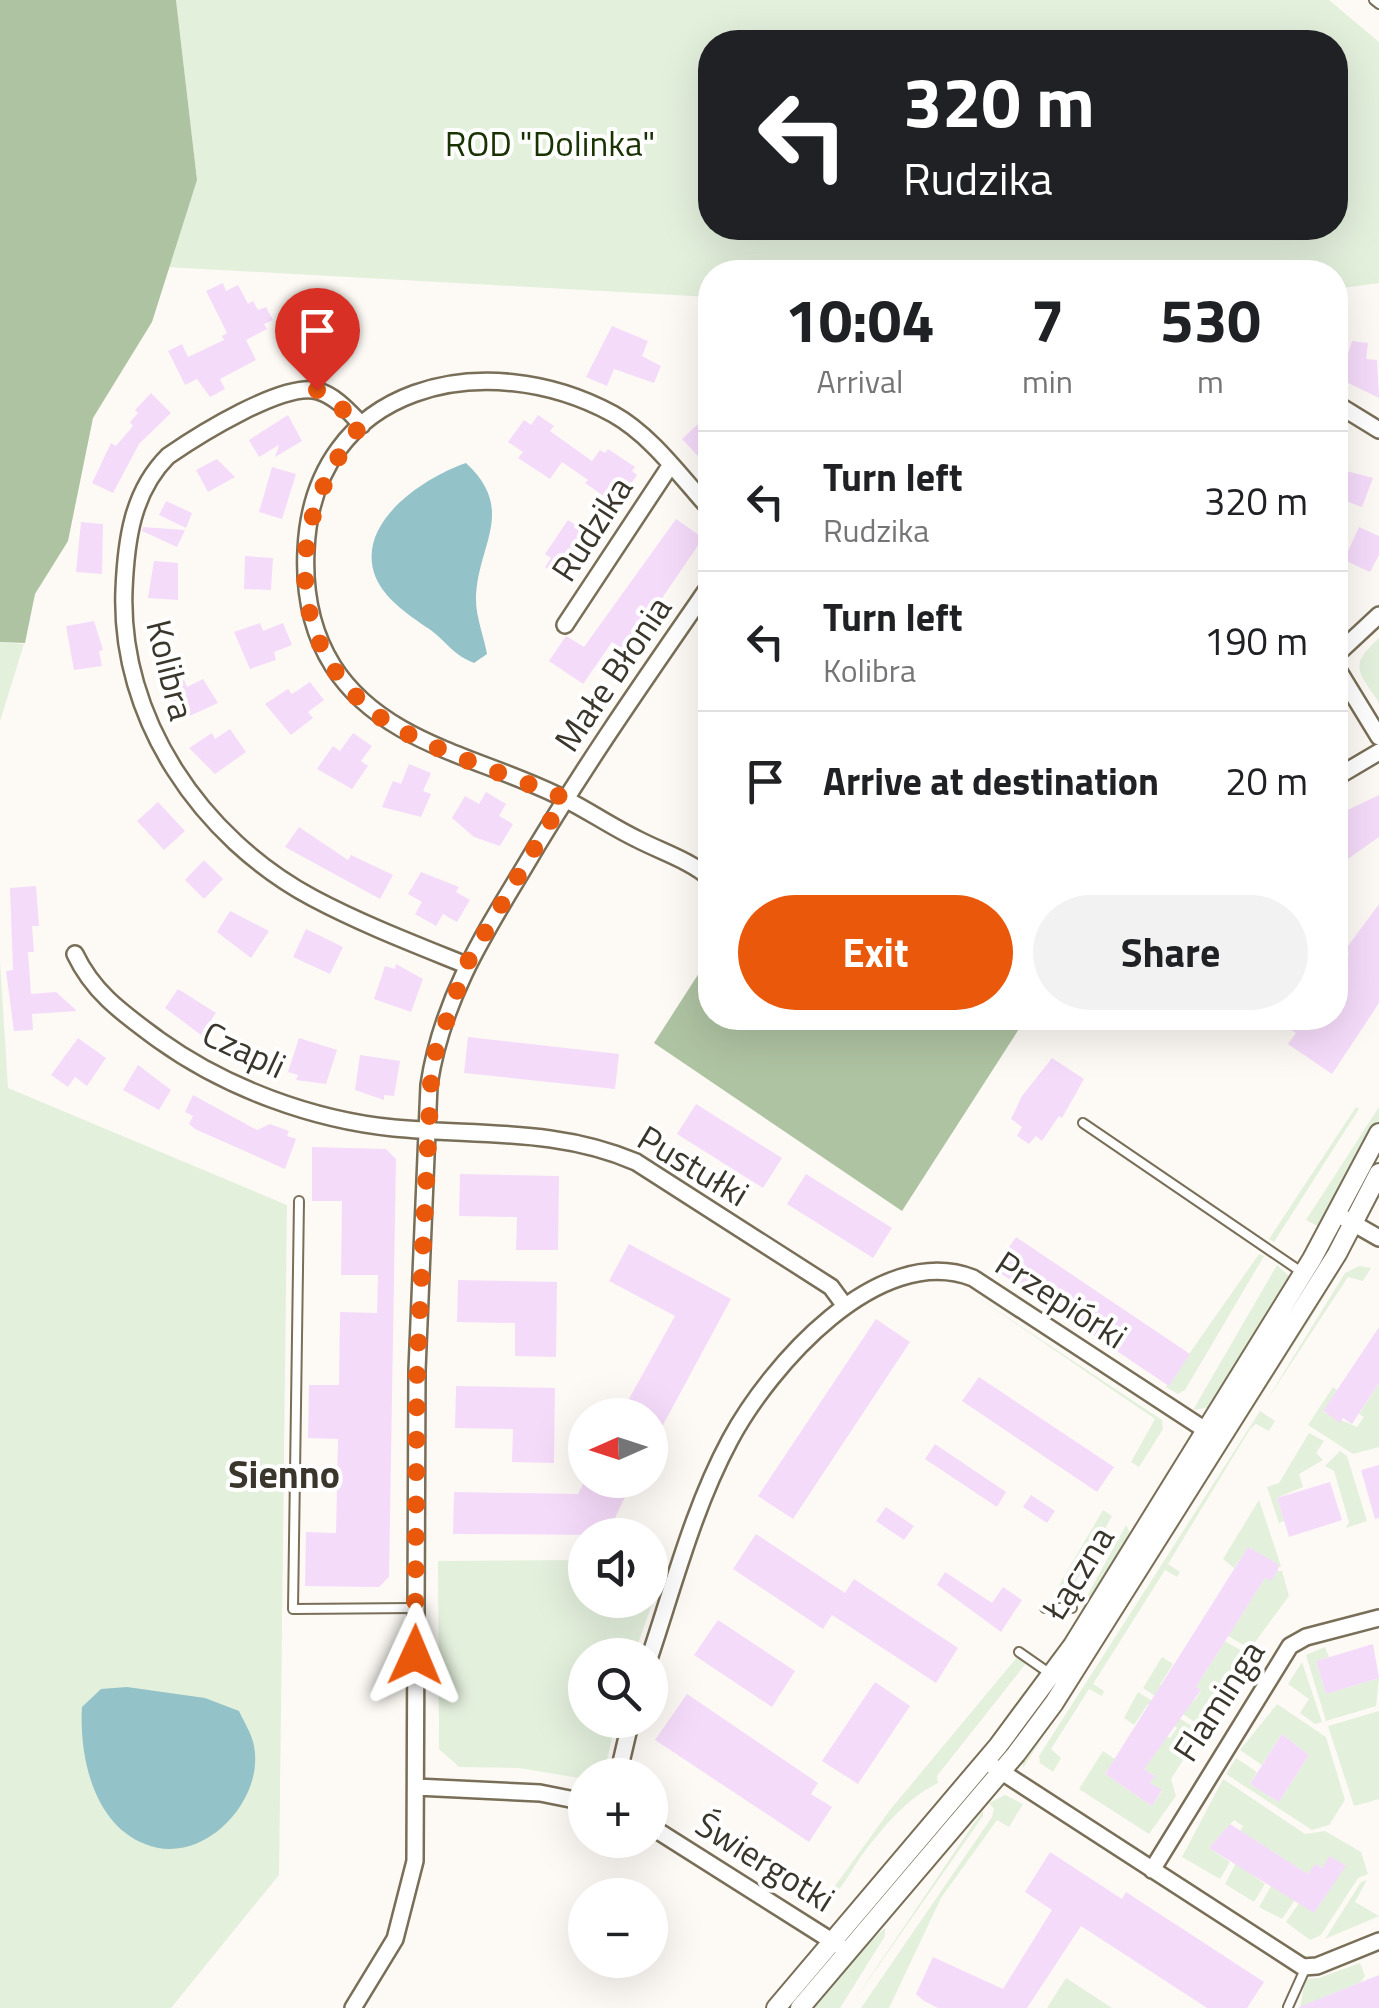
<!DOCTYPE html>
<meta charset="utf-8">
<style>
body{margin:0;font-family:"Titillium Web",sans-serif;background:#f2f2f2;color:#202124;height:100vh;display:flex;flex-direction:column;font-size:38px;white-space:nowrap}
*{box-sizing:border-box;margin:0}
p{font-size:32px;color:#757577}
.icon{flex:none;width:55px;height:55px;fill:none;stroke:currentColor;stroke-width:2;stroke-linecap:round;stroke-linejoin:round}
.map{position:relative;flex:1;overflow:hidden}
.panel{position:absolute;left:698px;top:260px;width:650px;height:770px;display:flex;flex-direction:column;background:#fff;border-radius:40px;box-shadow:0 10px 40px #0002}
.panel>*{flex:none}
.top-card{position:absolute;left:698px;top:30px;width:650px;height:210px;border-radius:40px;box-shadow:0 10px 40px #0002;background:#202124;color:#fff;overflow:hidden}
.needle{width:65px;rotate:267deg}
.fabs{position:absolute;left:568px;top:1398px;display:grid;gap:20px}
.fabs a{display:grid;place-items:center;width:100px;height:100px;border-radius:50%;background:#fff;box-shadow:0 10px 40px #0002;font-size:50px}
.pin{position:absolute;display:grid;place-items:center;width:85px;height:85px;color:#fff;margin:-102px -42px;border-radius:50% 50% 50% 0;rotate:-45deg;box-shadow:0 0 10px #0007}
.pin .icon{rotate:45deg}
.me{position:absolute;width:110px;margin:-55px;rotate:1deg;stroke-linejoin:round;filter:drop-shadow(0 0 8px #0008)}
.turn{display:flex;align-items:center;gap:35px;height:210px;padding:0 40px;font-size:45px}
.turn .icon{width:130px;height:130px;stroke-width:2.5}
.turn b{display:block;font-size:70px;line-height:85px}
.eta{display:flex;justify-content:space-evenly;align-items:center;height:170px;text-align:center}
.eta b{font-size:60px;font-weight:700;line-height:70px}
.cta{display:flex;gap:20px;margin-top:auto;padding:20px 40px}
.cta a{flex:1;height:115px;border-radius:60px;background:#ea580c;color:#fff;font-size:40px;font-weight:700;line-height:115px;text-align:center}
.cta a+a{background:#f2f2f2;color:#202124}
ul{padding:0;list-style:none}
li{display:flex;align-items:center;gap:30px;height:140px;padding:0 40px;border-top:2px solid #e0e0e0}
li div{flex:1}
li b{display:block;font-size:38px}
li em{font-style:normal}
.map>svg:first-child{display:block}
</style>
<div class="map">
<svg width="1379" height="2008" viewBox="0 0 1379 2008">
<rect width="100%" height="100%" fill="#fdfaf5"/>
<!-- green -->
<path fill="#e3f0dc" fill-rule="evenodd" d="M176 0H1329L1379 42V283L1335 289V272H710V297L167 267 197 180ZM710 42H1335V228H710Z
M1379 638V703C1358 670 1348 667 1379 638Z
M0 642 24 644 0 721Z
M0 961 8 1088 287 1205 279 1875 171 2008H0Z
M1356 1107 1359 1109 1274 1242 1269 1239Z
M1379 1107V1121L1323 1229 1306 1220Z
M1259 1254 1264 1256 1185 1390 1178 1394 1166 1387Z
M1338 1261 1341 1268 1314 1313 1023 1768 1022 1759Z
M1277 1265 1288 1275 1289 1284 1211 1407 1193 1410Z
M1359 1266 1371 1268 1363 1281 1348 1277 1263 1406 1345 1273Z
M968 1291 1162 1420 1163 1429 1139 1467 1131 1462 1155 1419Z
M1379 1383V1447L1353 1454 1308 1425 1333 1387 1337 1390 1323 1412 1357 1427 1364 1417 1359 1414Z
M1260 1411 1275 1421 1269 1431 1256 1424 1250 1429 1168 1564 1180 1572 1177 1577 1165 1570 1093 1684 1104 1691 1102 1696 1089 1689 1051 1749 1061 1758 1053 1772 1040 1763 1039 1756Z
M1309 1433 1324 1441 1316 1453 1323 1460 1299 1474 1303 1487 1277 1498 1284 1521 1279 1523 1267 1487 1279 1483Z
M1340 1451 1347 1456 1367 1521 1346 1528 1349 1522 1334 1471 1325 1466Z
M1259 1500 1281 1566 1276 1570 1249 1547 1234 1568 1223 1559Z
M1103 1510 1112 1516 1066 1599 1055 1592Z
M1126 1525 1132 1537 1089 1605 1081 1607Z
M585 1560V1600H650V1568L663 1573 634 1655H585V1720H616L605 1769 585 1779 519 1768 459 1767 439 1749 438 1561Z
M1277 1571H1282L1289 1596 1250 1649 1228 1636 1265 1578Z
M1225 1641 1247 1654 1246 1662 1201 1726 1143 1688 1162 1657 1173 1664 1160 1685 1194 1701 1201 1691 1196 1687Z
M1325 1647 1329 1657 1316 1661 1326 1694 1379 1678 1376 1706 1326 1721 1306 1655Z
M1018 1656 1027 1662 937 1776 938 1783C907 1798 883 1827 862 1855 849 1873 842 1893 821 1903L819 1898 805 1899 832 1890 890 1810Z
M1302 1662 1322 1722 1315 1724 1300 1713 1309 1699 1288 1684Z
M1138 1692 1201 1732 1171 1779 1176 1796 1149 1834 1079 1789 1103 1751 1115 1759 1105 1774 1152 1806 1162 1791 1150 1783 1154 1775 1144 1769 1165 1735 1170 1738 1177 1728 1148 1704 1134 1725 1124 1718Z
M1277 1704 1326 1737 1345 1800 1329 1825 1312 1830 1226 1774 1236 1758 1257 1772 1250 1784 1279 1802 1309 1755 1282 1734 1262 1765 1240 1750Z
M1379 1711V1799L1354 1806 1328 1726Z
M1223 1779 1305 1834 1325 1831 1361 1852 1368 1874 1358 1878 1321 1935 1310 1940 1286 1922 1299 1903 1314 1913 1345 1866 1322 1868 1315 1864 1308 1874 1240 1831 1243 1826 1234 1820 1209 1848 1230 1862 1220 1879 1182 1857Z
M1005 1795 1023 1804 1009 1827 997 1820 941 1898 889 2008H861L992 1817 994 1809 989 1803Z
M983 1810V1816L849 2008Z
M1236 1863 1265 1884 1254 1902 1225 1884Z
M1367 1880 1355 1902 1379 1916 1325 1939 1361 1882Z
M1271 1886 1295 1900 1282 1919 1259 1907Z
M885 1928V1936L840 2008H808L833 1976Z
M1360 1963 1365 1976 1361 1982 1300 2008 1305 1979 1319 1978Z
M1066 1978 1112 2008H1047Z"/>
<!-- forest -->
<path fill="#aec3a2" d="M0 0H176L197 180 152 322 93 418 68 541 35 594 25 643 0 642Z
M710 956V1018H1026L902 1211 654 1043Z"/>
<!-- water -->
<path fill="#93c2c9" d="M466 463C518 511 476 546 476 600 476 617 484 637 487 654L474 663C455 656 447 643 432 631 412 617 386 601 376 578 353 523 425 477 466 463Z
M127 1687 205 1698 239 1711C244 1722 252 1734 254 1746 265 1801 202 1868 145 1844 93 1824 79 1755 82 1707L101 1689Z"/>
<!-- building -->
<path fill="#f5dbfa" d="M223 283 226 291 238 285 248 304 253 301 258 310 266 307 273 320 264 324 267 329 246 340 256 360 220 379 225 389 210 397 197 379 185 385 168 351 182 344 188 357 224 340 222 336 227 333 206 291Z
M612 326 648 341 642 356 661 366 654 383 614 369 607 386 586 377Z
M1352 341 1368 343 1366 359 1377 360 1379 398 1340 379Z
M151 393 171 413 139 444 113 493 92 483 111 443 116 446 133 426 130 422 138 413 135 410Z
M288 415 302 441 275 457 279 445 259 457 249 440Z
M538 415 554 426 550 431 592 461 600 450 605 453 608 449 635 467 632 471 637 475 619 501 614 497 611 501 585 483 588 480 562 462 550 479 518 458 523 452 508 442 524 420 531 425Z
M699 423 710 434V469L682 439Z
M217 459 235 477 208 492 196 470Z
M272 467 296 474 282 519 259 512Z
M1335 468 1373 478 1362 507 1335 497Z
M166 501 192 513 186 528 159 515Z
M676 519 703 538 626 651 612 642 583 684 549 661 566 636 584 647Z
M568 520 591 536 560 578 545 567 551 558 545 554Z
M81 522 103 524 102 574 76 572Z
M143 527 185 530 177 547 142 531Z
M1359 527 1379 536V555L1370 572 1344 560Z
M245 556 273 558 271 590 244 589Z
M154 561 178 563V600L148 598Z
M94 621 103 650 99 651 102 666 74 670 66 626Z
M260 623 263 631 283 623 292 645 274 652 276 660 250 669 234 632Z
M203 679 218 703 183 719 162 690 184 680 187 687Z
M310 682 324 700 308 712 313 718 291 735 265 704 288 689 292 694Z
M230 729 246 752 215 774 189 748 212 733 215 739Z
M353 733 372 746 361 761 368 766 352 789 317 769 333 746 340 751Z
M409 764 431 773 423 791 431 794 421 817 382 807 393 781 401 784Z
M486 792 506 804 499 816 513 824 500 846 474 837 452 818 465 796 479 804Z
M1379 795V837L1335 868V816Z
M158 802 185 831 164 850 137 821Z
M299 827 348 860 351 855 393 875 380 899 285 847Z
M204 860 223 879 204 899 185 880Z
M421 872 459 887 456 892 470 900 457 922 443 914 436 926 415 914 422 902 408 894Z
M36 886 39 926H32L34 952H28L31 994 56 992 77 1011 32 1014 33 1030 14 1031 6 971 13 970 10 888Z
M1379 904V1003L1332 1074 1288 1044 1296 1033 1273 1018H1335V974L1349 953 1345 950Z
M230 911 269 931 251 958 217 932Z
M306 929 343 947 330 974 293 957Z
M396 964 423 979 411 1012 374 999 385 966 395 969Z
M178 989 216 1013 201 1035 165 1008Z
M468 1037 619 1054 615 1089 464 1073Z
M78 1038 106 1058 87 1086 75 1077 68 1087 51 1075Z
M299 1038 337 1050 326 1084 296 1080 298 1075 288 1072Z
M360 1055 400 1061 394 1096 384 1095V1100L355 1090Z
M1052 1058 1084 1079 1062 1118 1059 1116 1042 1141 1036 1136 1029 1144 1017 1136 1022 1127 1011 1119 1022 1096Z
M138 1065 171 1090 159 1110 123 1090Z
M193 1095 257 1130 270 1124 289 1131 287 1136 296 1139 285 1169 195 1129 189 1124 193 1116 185 1112Z
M696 1104 782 1158 763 1188 677 1134Z
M312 1147 386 1149 396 1159 389 1577 379 1587 305 1586 306 1532 336 1533 338 1439 308 1438 309 1385H339L340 1312 377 1313 378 1275H341L342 1201H312Z
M460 1174 559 1176 558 1250H516L517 1217 459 1216Z
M806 1174 892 1228 873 1258 787 1204Z
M1016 1237 1190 1354 1169 1386 994 1269Z
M629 1244 731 1299 650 1449V1415H620L675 1316 609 1281Z
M458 1280 557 1282 556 1357 515 1356V1323L457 1322Z
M876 1319 910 1342 793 1519 758 1496Z
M1379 1327V1383L1352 1424 1343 1418 1340 1423 1323 1411Z
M979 1377 1114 1467 1097 1492 962 1401Z
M456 1386 555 1388 554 1463 512 1462 513 1429 455 1428Z
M935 1444 1006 1492 997 1507 925 1459Z
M1379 1465V1518L1375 1519 1361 1470Z
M585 1480H633L607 1535 453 1534 454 1492 578 1494Z
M1330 1482 1342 1520 1289 1537 1277 1498Z
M1031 1495 1055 1511 1047 1523 1023 1507Z
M886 1507 914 1526 904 1540 876 1521Z
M756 1534 845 1593 854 1579 958 1648 936 1683 832 1615 823 1629 733 1569Z
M1248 1547 1278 1564V1570L1271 1581 1265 1578 1196 1687 1201 1690 1144 1769 1155 1776 1150 1783 1162 1790 1152 1806 1105 1774Z
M945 1572 992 1603 1003 1587 1022 1600 1001 1632 937 1585Z
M718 1620 795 1671 772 1707 694 1655Z
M1373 1644 1379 1678 1326 1694 1316 1661Z
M875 1682 910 1706 858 1784 822 1761Z
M687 1694 818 1783 811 1794 832 1807 809 1842 655 1740Z
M1282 1734 1309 1755 1279 1802 1250 1784Z
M1230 1824 1308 1874 1315 1864 1322 1868 1330 1856 1346 1866 1314 1913 1209 1848Z
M1050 1852 1122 1899 1126 1892 1264 1982 1247 2008H1207L1081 1926 1027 2008H938L924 2001 916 1994 933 1957 1003 1989 1052 1910 1025 1892Z
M1379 1975V2008H1299V2007Z"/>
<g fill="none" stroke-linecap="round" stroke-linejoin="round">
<!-- service casing -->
<g stroke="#796e57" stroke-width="12">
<path id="service" d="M1374 0 1379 4
M1083 1123 1303 1273
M299 1201 293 1609 416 1608
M1045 1608H1072
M1019 1652 1052 1675
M1288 2007 1306 1967"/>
</g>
<!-- minor casing -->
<g stroke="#796e57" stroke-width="20">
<path id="minor" d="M1335 403 1379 430
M362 425C350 413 336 396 318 391 284 381 197 436 168 456 132 492 126 541 124 590 119 718 201 838 313 898 362 924 414 944 466 965
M710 509C681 477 651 435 613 414 486 345 313 383 306 550 304 590 311 631 333 666 383 745 486 758 565 799 589 811 612 827 637 839 660 851 691 861 710 878
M565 625 670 466
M1335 656 1379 615
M1335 665 1379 737
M1335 778 1379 752
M75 954C94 994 124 1014 159 1040 226 1088 313 1120 394 1128 477 1136 558 1128 636 1162L831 1287 845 1306
M1337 1214 1379 1238
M650 1656C674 1584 694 1507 730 1440 769 1367 878 1241 973 1278L1213 1435
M985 1761 1303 1967 1317 1966 1379 1941
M618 1775 631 1720
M416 1787 540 1793 585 1802
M650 1826 846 1950
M1152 1870 1290 1646 1306 1637 1379 1618
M353 2008 395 1939 415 1861 417 1370 429 1085C441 1004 480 940 522 871 580 772 645 679 710 585"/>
</g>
<!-- tertiary casing -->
<g stroke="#796e57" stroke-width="22">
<path id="tertiary" d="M776 2008 998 1746 1073 1645 1312 1259 1379 1133
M800 2008 1016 1754 1054 1703 1337 1254 1379 1173"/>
</g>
<!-- service -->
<use href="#service" stroke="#fff" stroke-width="8"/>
<!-- minor -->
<use href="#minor" stroke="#fff" stroke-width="15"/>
<!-- tertiary -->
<use href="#tertiary" stroke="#fff" stroke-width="18"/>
</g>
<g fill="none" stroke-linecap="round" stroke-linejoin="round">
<!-- route -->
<path stroke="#ea580c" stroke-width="18" stroke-dasharray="0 32.4" d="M317 390 362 424C289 512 278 638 377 715 417 746 514 777 564 798L466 965 432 1062 417 1370 415 1655"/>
</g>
<g text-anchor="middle" stroke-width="8" stroke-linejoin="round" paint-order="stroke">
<!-- park labels -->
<g font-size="35" fill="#183201" stroke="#fff">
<text x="550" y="156">ROD "Dolinka"</text>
</g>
<!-- street labels -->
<g font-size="35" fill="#3a362c" stroke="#fff">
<text transform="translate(592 529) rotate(-57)" y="12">Rudzika</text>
<text transform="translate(170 670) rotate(76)" y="12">Kolibra</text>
<text transform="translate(613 674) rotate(-56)" y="12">Małe Błonia</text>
<text transform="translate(244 1050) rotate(25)" y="12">Czapli</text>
<text transform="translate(693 1166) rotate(31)" y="12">Pustułki</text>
<text transform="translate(1061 1300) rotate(33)" y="12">Przepiórki</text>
<text transform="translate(1078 1573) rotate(-58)" y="12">Łączna</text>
<text transform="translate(1219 1701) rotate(-57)" y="12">Flaminga</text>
<text transform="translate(765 1862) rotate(32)" y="12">Świergotki</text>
</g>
<!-- neighbourhood labels -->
<g font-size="38" font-weight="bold" fill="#3a362c" stroke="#fff">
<text x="284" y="1488">Sienno</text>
</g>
</g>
</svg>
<div class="fabs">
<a><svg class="needle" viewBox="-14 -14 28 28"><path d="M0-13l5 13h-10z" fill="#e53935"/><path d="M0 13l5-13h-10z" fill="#757577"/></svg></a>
<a><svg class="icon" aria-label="sound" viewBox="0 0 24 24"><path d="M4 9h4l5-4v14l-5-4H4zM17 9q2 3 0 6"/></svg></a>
<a><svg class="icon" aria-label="search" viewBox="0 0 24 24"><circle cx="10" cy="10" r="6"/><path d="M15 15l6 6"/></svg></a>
<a>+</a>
<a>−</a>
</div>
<div class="pin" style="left:317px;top:390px;background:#d93025"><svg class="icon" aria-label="arrive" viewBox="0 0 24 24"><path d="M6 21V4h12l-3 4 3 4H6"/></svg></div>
<svg class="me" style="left:415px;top:1655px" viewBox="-20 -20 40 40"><path d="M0-17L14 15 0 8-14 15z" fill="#ea580c" stroke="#fff" stroke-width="4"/></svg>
<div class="top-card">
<div class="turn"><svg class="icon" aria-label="left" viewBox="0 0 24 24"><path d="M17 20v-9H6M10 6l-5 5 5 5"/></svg><div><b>320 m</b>Rudzika</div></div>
</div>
<section class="panel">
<div class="eta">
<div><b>10:04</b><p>Arrival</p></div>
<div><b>7</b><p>min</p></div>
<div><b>530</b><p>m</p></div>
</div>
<ul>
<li><svg class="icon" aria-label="left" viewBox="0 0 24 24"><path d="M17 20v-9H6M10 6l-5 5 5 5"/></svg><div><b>Turn left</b><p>Rudzika</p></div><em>320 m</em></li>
<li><svg class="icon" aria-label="left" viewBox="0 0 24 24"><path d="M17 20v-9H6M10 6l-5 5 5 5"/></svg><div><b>Turn left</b><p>Kolibra</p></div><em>190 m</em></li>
<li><svg class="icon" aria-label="arrive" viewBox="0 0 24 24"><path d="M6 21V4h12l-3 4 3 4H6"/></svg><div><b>Arrive at destination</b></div><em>20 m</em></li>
</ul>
<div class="cta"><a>Exit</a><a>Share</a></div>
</section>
</div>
